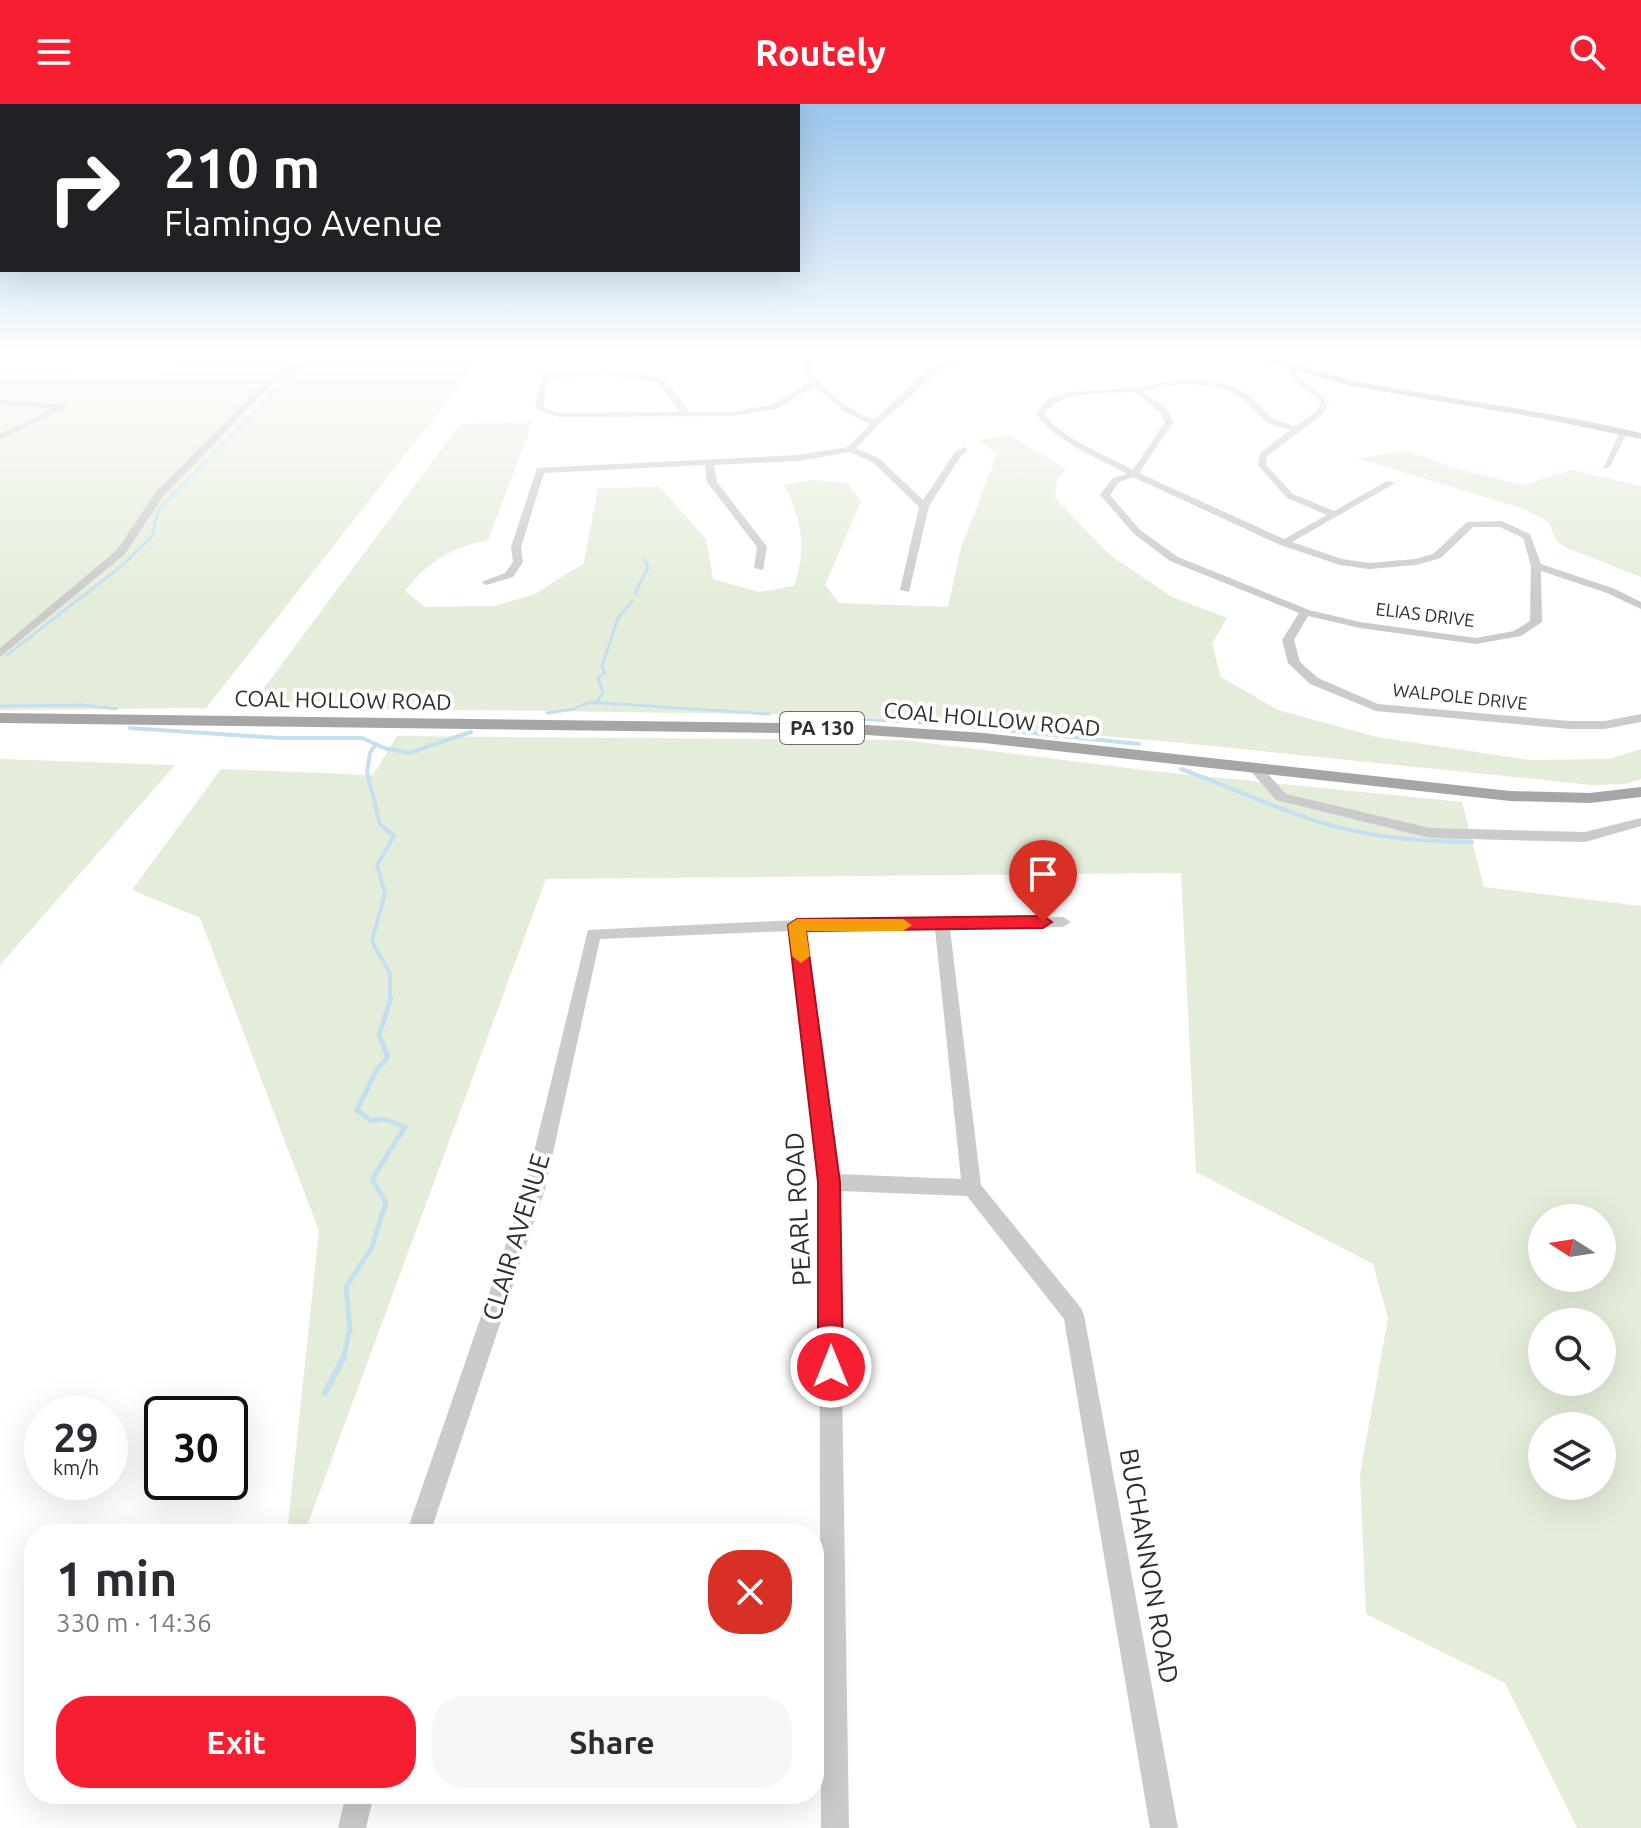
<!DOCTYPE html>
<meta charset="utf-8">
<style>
body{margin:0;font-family:Ubuntu,sans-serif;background:#f7f7f7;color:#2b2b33;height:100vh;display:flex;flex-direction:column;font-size:30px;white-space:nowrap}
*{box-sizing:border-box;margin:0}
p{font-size:26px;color:#7c7c81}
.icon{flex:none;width:44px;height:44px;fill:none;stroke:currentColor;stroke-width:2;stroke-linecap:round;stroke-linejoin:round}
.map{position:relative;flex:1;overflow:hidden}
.sheet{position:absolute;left:24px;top:1420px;width:800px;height:280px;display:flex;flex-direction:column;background:#fff;border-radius:32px;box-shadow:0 8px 32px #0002}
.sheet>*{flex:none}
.banner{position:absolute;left:0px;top:0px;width:800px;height:168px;box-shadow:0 8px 32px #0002;background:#202124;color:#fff;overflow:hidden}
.needle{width:52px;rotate:282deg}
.buttons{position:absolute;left:1528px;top:1100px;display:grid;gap:16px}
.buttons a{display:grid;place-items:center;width:88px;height:88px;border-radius:50%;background:#fff;box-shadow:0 8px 32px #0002;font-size:40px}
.speed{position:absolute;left:24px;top:1292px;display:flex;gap:16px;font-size:40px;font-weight:700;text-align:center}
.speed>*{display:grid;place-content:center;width:104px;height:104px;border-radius:50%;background:#fff;box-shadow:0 8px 32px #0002;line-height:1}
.speed small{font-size:20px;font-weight:400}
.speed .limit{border:4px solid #111;border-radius:12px;background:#fff;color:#111}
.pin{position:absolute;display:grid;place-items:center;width:68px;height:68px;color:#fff;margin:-82px -34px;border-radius:50% 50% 50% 0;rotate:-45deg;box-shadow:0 0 8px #0007}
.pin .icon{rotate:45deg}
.me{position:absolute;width:88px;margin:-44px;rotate:0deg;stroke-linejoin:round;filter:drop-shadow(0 0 6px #0008)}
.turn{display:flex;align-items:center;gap:28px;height:168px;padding:0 32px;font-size:36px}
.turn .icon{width:104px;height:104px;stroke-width:2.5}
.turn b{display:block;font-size:56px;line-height:68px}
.round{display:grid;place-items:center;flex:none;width:84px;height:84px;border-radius:32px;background:#f7f7f7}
.summary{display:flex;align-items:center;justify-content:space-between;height:136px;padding:0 32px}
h1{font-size:48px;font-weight:700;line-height:60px}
.cta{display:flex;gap:16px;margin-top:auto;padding:16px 32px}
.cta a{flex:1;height:92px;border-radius:32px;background:#f61f31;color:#fff;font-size:32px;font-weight:700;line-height:92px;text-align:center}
.cta a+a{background:#f7f7f7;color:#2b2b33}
header{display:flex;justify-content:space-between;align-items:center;height:104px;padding:0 32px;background:#f61f31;color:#fff;font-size:36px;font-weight:700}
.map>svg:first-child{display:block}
</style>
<header><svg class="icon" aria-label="menu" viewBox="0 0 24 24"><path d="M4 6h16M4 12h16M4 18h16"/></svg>Routely<svg class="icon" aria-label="search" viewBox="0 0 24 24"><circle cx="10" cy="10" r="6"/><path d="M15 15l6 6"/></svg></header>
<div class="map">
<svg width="1641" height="1724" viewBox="0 0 1641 1724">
<rect width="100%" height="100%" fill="#fff"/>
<!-- green -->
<path fill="#e4edda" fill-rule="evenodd" d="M195 253H482L206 604 0 606V270L157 272Z
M533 317 488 436C452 443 427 458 405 487L425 503 494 502 533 491 584 459 598 384 660 383 706 435 713 475 759 488 794 482C807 443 802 416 784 381L813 376 847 379 861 397 825 481 839 499 948 503 961 444 997 350 978 336 1009 331 1066 365 1057 375 1055 394 1110 451 1172 493 1227 514 1212 540 1221 573 1278 606 1377 633 1529 656 1608 655 1641 645V675L1626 680 1592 681 1152 636 836 611 250 603 460 320Z
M1407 347 1454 364 1523 381 1572 366 1641 382V473L1569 445 1557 438 1549 419 1527 406 1357 354Z
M397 632 903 636 1152 667 1462 698 1484 783 1641 802V1724H1577L1505 1579 1366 1510 1360 1370 1388 1214 1373 1160 1196 1068 1181 769 546 775 304 1430H287L319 1127 200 814 132 786 221 665 373 671ZM1542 1114H1602V1174H1542ZM1542 1218H1602V1278H1542ZM1542 1322H1602V1382H1542Z
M0 655 175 661 0 861Z"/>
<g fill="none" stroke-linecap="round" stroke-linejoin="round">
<!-- stream-far4 -->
<path stroke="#c4dfef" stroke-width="2" d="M300 258 302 253
M157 414 159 405 293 270 303 264"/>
<!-- stream-far3 -->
<path stroke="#c4dfef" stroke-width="3" d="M635 489 648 464 645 455
M7 551 119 464 152 433 157 412
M596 599 603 589 598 574 605 569 602 563 618 514 632 497
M0 602 82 601 116 605
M547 609 574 605 589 598 769 610
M792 611 991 623"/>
<!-- stream-far2 -->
<path stroke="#c4dfef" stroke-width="4" d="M957 621 1139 640
M130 624 280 634H362L384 644 409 649 471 628
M376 640 370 649 367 668 380 720 394 732 377 761 385 789 372 837 390 870V896
M1181 665C1228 682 1272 703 1319 718 1368 733 1421 738 1472 738"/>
<!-- stream-far1 -->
<path stroke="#c4dfef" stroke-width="5" d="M343 1255 350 1225 346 1183 372 1143 386 1098 372 1075 405 1023 384 1015 371 1017 357 1006 376 967 388 953 379 931 391 894"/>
<!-- stream -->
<path stroke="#c4dfef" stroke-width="6" d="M325 1289 344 1253"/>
<!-- minor -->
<path fill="#cbcbcb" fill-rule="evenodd" d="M318 253H330L297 265 272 280 163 392 125 450 0 553V544L117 446 156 388 266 276 291 261Z
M811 253H818L809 267C827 288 848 306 874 316 900 293 931 253 968 253L938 268 878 321 856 344 880 355 923 396 955 348 964 343 968 346 961 352 929 402 909 488 900 486 919 403 874 359 850 348 798 357 714 361 717 378 767 443 763 466 754 464 757 443 707 378 705 361 544 369 521 443 523 458 513 473 486 481 481 478 505 469 513 458 511 443 537 364 798 351 848 343 870 320 843 307 815 282 776 305 732 312 558 313 535 304 542 270C571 266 634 263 661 275 672 279 681 298 689 308H732L771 301 811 278 801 267ZM604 271 658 279 680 308 559 309 543 303 548 274Z
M1288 263H1294L1298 272 1329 298 1323 310 1267 352 1266 361 1293 390 1334 407 1387 377 1395 379 1292 438 1342 455 1369 459 1415 455 1433 450 1467 418 1502 417 1530 430 1541 460 1615 485 1641 498V505L1607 489 1541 467 1542 518 1521 532 1476 540 1360 524 1308 512 1294 536 1300 558 1318 574 1378 600 1569 617H1605L1641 610V618L1605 625H1569L1376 607 1310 580 1288 559 1282 536 1299 509 1170 457 1134 430 1100 391 1113 374 1127 370C1099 354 1052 336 1036 309L1049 294 1071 288 1137 284 1184 275 1207 276 1231 281 1250 292 1273 315 1296 322 1317 307 1321 298 1292 275ZM1184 279 1225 285 1244 296 1267 319 1290 326 1260 349 1258 361 1287 394 1327 411 1284 435 1139 369 1173 318 1167 305 1143 287ZM1135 288 1160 308 1165 318 1133 366C1108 352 1058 333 1044 309 1066 285 1104 290 1135 288ZM1133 373 1280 441 1340 461 1369 465 1416 461 1441 454 1473 423H1500L1523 434 1531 462 1530 517 1514 527 1476 534 1360 518 1309 506 1178 453 1140 426 1110 391 1119 378Z
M0 296 63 301 67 303 0 336V330L53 305 0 300Z
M1621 325 1628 327 1610 363 1603 365Z
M1254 659 1259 660 1286 690 1430 724 1585 728 1641 714V722L1585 738 1430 734 1276 696 1247 663Z
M1063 813 1071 818 1063 823 950 825 981 1081 1081 1204 1084 1211 1178 1724H1150L1064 1215 967 1092 839 1087 849 1724H821L819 1078 790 827 600 835 545 1085 430 1430H406L525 1085 588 826 797 816ZM935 825 961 1075 837 1070 805 826Z
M346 1690H374L366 1724H338Z"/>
<!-- major -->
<path fill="#a6a6a6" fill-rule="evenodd" d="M1251 253C1286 253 1328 272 1364 279 1456 296 1549 307 1641 329V335L1545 315 1350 282Z
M0 609 852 620 984 629 1510 687 1590 689 1641 683V693L1590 699 1510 697 984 639 852 630 0 619Z"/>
</g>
<!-- sky -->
<linearGradient id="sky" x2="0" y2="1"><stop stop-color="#99c5eb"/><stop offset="0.51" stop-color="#fff"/><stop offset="1" stop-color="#fff" stop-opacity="0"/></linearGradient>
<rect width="1641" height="495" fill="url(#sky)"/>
<!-- route -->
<path fill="#f61f31" stroke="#a01420" stroke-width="2" d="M1043 812 1052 818 1043 824 806 827 840 1078 843 1263 839 1271 831 1275 822 1271 818 1263V1078L788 821 797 815Z"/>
<!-- slow -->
<path fill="#f59e0b" d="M797 815H903L912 821 903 827H806L810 852 801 859 792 852 788 821Z"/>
<g text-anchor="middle" stroke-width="8" stroke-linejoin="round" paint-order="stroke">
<!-- far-street labels -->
<g font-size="18" fill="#2e2e2e" stroke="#fff">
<text transform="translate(1425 511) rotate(7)" y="6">ELIAS DRIVE</text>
<text transform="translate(1460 593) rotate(6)" y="6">WALPOLE DRIVE</text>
</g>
<!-- shield labels -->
<rect fill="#fff" stroke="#6d6d6d" stroke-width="2" x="780" y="608" width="84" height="32" rx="6"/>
<g font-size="20" font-weight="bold" fill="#2e2e2e">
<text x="822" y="631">PA 130</text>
</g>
<!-- street labels -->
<g font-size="22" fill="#2e2e2e" stroke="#fff">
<text transform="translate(343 596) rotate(1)" y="8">COAL HOLLOW ROAD</text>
<text transform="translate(992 615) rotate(5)" y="8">COAL HOLLOW ROAD</text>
</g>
<!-- near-street labels -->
<g font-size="26" fill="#2e2e2e" stroke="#fff">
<text transform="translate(798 1105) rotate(-93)" y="9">PEARL ROAD</text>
<text transform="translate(516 1133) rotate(-73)" y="9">CLAIR AVENUE</text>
<text transform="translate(1149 1462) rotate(80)" y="9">BUCHANNON ROAD</text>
</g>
</g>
</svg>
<div class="buttons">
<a><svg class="needle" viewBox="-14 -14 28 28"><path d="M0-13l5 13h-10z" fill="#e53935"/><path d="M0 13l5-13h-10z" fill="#7c7c81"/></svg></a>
<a><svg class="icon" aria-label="search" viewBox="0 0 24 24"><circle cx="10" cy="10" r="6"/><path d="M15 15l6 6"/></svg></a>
<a><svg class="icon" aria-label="layers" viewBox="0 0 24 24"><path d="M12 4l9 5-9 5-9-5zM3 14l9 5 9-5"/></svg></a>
</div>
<div class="speed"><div>29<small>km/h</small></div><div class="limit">30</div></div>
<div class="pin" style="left:1043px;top:818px;background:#d93025"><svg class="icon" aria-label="arrive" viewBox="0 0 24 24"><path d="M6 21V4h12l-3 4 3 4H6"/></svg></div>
<svg class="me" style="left:831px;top:1263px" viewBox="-20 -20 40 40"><circle r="17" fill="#f61f31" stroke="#fff" stroke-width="3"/><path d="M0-11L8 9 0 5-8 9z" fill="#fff"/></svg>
<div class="banner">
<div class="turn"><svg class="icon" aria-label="right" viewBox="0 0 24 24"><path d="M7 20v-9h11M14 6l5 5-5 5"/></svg><div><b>210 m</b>Flamingo Avenue</div></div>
</div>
<section class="sheet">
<div class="summary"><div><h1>1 min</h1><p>330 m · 14:36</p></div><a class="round" style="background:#d93025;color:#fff"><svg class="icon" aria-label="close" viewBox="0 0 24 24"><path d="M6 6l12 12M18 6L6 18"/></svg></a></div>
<div class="cta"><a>Exit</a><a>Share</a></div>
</section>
</div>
